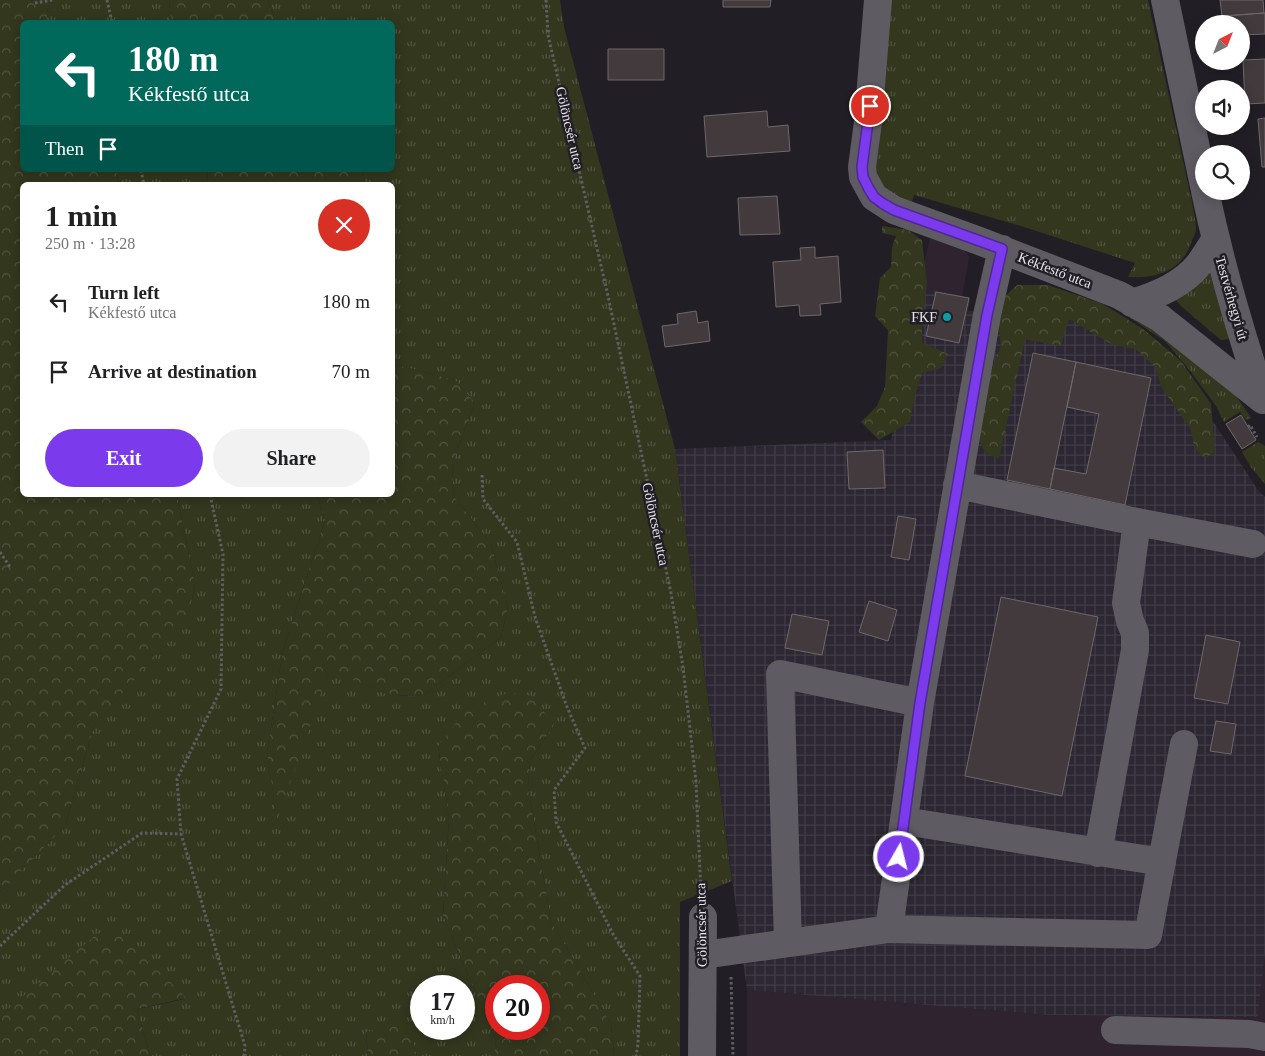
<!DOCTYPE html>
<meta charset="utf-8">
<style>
body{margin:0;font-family:Georgia,serif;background:#f2f2f2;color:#202124;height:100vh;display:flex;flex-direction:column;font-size:19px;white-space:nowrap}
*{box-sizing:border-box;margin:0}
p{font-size:16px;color:#757577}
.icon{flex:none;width:28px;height:28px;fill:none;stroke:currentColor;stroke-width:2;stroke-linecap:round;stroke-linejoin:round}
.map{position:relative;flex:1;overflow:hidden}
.panel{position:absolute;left:20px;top:182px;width:375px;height:315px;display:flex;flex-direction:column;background:#fff;border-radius:8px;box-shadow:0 2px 12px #0003}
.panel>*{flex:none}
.guide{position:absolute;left:20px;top:20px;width:375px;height:152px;border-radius:8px;box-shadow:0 2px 12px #0003;background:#00695c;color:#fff;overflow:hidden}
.needle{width:32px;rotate:42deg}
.fabs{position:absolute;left:1195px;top:15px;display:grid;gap:10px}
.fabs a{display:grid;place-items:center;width:55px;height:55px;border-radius:50%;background:#fff;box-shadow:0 2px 12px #0003;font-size:25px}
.speed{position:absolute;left:410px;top:975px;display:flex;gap:10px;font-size:25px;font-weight:700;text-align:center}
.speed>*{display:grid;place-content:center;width:65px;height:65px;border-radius:50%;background:#fff;box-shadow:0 2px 12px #0003;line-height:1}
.speed small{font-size:12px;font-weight:400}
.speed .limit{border:8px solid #d22;background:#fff;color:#111}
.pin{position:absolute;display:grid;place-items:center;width:42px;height:42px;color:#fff;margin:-21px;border:2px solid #fff;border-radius:50%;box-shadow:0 1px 5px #0007}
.me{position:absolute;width:55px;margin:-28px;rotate:8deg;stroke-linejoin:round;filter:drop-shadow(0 0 4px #0008)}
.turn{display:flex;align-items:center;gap:18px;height:105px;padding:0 25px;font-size:22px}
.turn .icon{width:65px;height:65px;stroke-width:2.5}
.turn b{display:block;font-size:35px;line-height:42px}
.then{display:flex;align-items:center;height:48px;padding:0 25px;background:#0003;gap:10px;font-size:19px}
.round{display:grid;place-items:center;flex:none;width:52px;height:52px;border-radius:26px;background:#f2f2f2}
.head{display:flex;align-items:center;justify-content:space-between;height:85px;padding:0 25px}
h1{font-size:30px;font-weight:800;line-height:38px}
.action{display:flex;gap:10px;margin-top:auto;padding:10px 25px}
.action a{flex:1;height:58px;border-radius:30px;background:#7c3aed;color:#fff;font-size:20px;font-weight:800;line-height:58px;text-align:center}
.action a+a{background:#f2f2f2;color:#202124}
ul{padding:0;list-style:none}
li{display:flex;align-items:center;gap:15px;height:70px;padding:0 25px}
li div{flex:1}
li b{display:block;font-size:19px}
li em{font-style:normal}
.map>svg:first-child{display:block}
</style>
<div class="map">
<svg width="1265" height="1056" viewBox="0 0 1265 1056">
<defs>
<pattern id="industrial-grid" width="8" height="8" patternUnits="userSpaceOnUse" patternTransform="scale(1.25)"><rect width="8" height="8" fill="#2c2732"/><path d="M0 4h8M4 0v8" fill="none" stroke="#403c46"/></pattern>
<pattern id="grass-tufts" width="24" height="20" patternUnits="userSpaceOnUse" patternTransform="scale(1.25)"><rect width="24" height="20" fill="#33371e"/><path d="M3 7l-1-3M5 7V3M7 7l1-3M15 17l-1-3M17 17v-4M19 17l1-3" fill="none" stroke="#51543f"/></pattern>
<pattern id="forest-crowns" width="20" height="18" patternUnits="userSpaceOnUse" patternTransform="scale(1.25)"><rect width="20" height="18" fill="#33371e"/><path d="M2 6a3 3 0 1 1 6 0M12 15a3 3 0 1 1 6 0" fill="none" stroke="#51543f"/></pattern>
</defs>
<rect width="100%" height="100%" fill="#211f25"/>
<!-- commercial -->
<path fill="#2f2330" d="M930 237 963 248 969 257 962 297 919 287Z
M1265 953V1056H747V990L1048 1015 1258 1017Z"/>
<!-- industrial -->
<path fill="url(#industrial-grid)" d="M919 287 970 298 968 310 987 315 1023 296 1171 357 1258 490 1265 497V953L1258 1017 1048 1015 747 990 675 449 891 440Z"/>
<!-- grass -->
<path fill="url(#grass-tufts)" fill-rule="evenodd" d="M52 0H169L171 22H47V12Z
M268 0H560L564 27 675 449 732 881 680 902V1056H614L611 1024 551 921 528 787 530 760 554 725 438 747 449 817 443 915 496 1041 494 1056H417L413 1043 366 1032 368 1056H150L137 1009 185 999 8 1009 0 1021V892L65 826 94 726 188 618 195 585 177 495H317L325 520 283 650 267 752 277 819 329 669 391 696 424 695 501 637 508 607 491 544 453 495 452 463 475 403 455 380 393 364 392 185H364L362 170H392V22H276ZM421 986H464V1029H421Z
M884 0H1148L1192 202C1193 210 1196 220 1196 229 1196 232 1194 236 1192 240 1183 270 1158 279 1128 277L1135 263 1021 226 914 195 911 204 882 190 872 178Z
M116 170H207L208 185H119Z
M1212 267 1232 333 1228 339 1221 340 1181 306 1175 299Z
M1124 309 1218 375 1239 400 1251 418 1246 420 1240 412 1224 422 1216 406 1191 372 1166 342 1123 313Z
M1258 442 1265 446V484L1250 466 1242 452Z"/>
<!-- forest -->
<path fill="url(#forest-crowns)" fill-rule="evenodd" d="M0 0H52L47 12V22H22V170H116L119 185H22V495H177L195 585 188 619 94 726 65 826 0 892Z
M169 0H268L276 22H171Z
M207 170H362L364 185H208Z
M882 226 908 230 922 240 927 283 922 327V343L948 354 941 368 922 373 915 396 910 422 879 440 861 422 877 406 885 387 888 330 875 316 880 278 891 267 892 247 896 236 882 233Z
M1017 285H1048L1103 304 1143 329 1181 361 1211 404 1215 452 1205 458 1195 449 1190 428 1161 387 1155 367 1137 350 1111 344 1069 319 1061 346 1025 339 999 459 985 453 979 440 989 377 1001 346 997 306 1003 298Z
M393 364 455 380 475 403 452 463 453 495 491 544 508 607 501 637 424 695 391 696 329 670 277 821 267 752 283 650 325 520 317 495H392Z
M509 692 532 696 554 725 530 760 528 787 551 921 611 1024 614 1056H494L496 1041 443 915 449 817 438 746 466 710ZM539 986V1029H496V986Z
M121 932 186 998 137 1009 150 1056H0V1021L8 1009 97 934Z
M402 1023 413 1043 417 1056H368L366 1032Z"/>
<!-- building -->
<path fill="#423a3d" stroke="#6f676a" d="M723 0H771L770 7H723Z
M1220 0H1263L1264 13 1222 16Z
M1265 13V34L1241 35V24H1224V16Z
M608 49H664V80H608Z
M1265 59V103L1245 104 1243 60Z
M767 111 768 127 788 125 790 151 707 157 704 116Z
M1265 118V167H1262L1258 119Z
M777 196 780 234 740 235 738 198Z
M815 247V258L838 256 841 302 820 304 821 315 800 316 799 305 776 307 773 262 801 260 800 248Z
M936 292 969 298 959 343 926 336Z
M696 311 698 323 708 321 710 341 665 347 662 326 678 324 677 314Z
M1033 353 1076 362 1050 489 1007 480Z
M1076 362 1151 378 1125 505 1050 489 1054 468 1086 474 1099 414 1067 407Z
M1241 415 1256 440 1242 449 1226 424Z
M883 450 885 488 849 489 847 452Z
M898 516 916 519 909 560 891 557Z
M1001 597 1098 617 1062 796 965 776Z
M869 601 897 610 888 641 859 632Z
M792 614 829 621 822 655 785 648Z
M1206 635 1240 642 1228 704 1194 698Z
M1216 721 1236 724 1231 754 1210 751Z"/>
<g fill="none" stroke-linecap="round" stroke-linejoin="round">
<!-- path -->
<path stroke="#605e63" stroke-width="3" stroke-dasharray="2.5 2.5" stroke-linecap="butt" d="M107 0 112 22
M546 0 548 35 608 296 671 593 683 667 696 782 701 894
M35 3 53 0
M141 170 144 185
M1248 427 1250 425 1257 437
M482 475 483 499 517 542 535 617 567 707 585 748 554 790 556 822 613 934 640 976 638 1044 636 1056
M210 495 223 554 221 689 177 779 181 834 245 1046 244 1056
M0 552 10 567
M0 946 65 885 142 833 181 834
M731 977 733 1056"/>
<!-- minor -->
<path stroke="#5e5b62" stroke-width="28" d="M878 0 868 122 862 167 863 177 874 197 894 210 982 242 1119 295 1160 318 1263 400
M1165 0 1204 186
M1205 191C1220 262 1240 331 1263 400
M1002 249 987 315 920 703 889 929 1148 935 1184 744
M1132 303C1157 295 1183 285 1200 263 1205 256 1210 248 1215 240
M957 485 1137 522 1126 603 1130 621 1135 633V650L1098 853
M1137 522 1253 544
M904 821 1162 862
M788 943 780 674 920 703
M703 955 889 929
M1115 1030 1249 1034 1265 1037
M702 1056 703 917"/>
</g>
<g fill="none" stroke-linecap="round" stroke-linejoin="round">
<!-- route casing -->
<g stroke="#51269a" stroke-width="12">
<path id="route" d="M870 106 862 167 863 177 869 189 874 197 882 203 894 210 1002 249 987 315 920 703 899 857"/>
</g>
<!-- route -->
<use href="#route" stroke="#7c3aed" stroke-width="9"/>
</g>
<!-- markers -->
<circle fill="#0f9aa8" stroke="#211f25" stroke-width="2" cx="947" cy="317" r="5"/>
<g text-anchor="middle" stroke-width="5" stroke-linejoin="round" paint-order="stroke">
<!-- street labels -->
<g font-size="14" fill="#e7e5e9" stroke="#211f25">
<text transform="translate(570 128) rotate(77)" y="5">Gölöncsér utca</text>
<text transform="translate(1055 270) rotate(21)" y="5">Kékfestő utca</text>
<text transform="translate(1232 298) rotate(74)" y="5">Testvérhegyi út</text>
<text transform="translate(656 524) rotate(78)" y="5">Gölöncsér utca</text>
<text transform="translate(701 925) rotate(-91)" y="5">Gölöncsér utca</text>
</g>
<!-- poi labels -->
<g font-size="14" fill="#e7e5e9" stroke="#211f25" text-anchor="end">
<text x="937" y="322">FKF</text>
</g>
</g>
</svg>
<div class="fabs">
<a><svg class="needle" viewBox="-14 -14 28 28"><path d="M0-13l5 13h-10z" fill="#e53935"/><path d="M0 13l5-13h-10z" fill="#757577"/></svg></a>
<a><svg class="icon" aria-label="sound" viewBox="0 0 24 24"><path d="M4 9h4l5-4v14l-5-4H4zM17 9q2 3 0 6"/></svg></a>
<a><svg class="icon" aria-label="search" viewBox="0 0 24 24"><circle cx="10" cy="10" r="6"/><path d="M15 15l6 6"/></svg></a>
</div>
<div class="speed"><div>17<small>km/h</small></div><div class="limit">20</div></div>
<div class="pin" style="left:870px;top:106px;background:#d93025"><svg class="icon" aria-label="arrive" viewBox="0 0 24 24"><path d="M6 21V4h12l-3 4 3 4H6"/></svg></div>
<svg class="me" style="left:899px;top:857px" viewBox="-20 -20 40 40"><circle r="17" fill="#7c3aed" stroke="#fff" stroke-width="3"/><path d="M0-11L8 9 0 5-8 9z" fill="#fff"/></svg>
<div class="guide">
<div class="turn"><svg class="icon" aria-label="left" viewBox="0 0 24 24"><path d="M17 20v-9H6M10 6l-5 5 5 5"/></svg><div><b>180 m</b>Kékfestő utca</div></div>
<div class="then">Then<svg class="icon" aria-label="arrive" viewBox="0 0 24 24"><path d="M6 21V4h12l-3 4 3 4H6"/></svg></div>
</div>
<section class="panel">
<div class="head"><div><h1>1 min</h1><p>250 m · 13:28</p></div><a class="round" style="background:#d93025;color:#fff"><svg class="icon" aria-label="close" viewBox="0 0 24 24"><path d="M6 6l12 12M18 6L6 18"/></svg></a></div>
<ul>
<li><svg class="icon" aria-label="left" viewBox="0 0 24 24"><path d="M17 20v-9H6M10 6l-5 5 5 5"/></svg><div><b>Turn left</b><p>Kékfestő utca</p></div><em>180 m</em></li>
<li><svg class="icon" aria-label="arrive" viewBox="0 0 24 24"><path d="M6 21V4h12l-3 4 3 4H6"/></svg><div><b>Arrive at destination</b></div><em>70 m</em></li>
</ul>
<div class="action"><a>Exit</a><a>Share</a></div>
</section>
</div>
